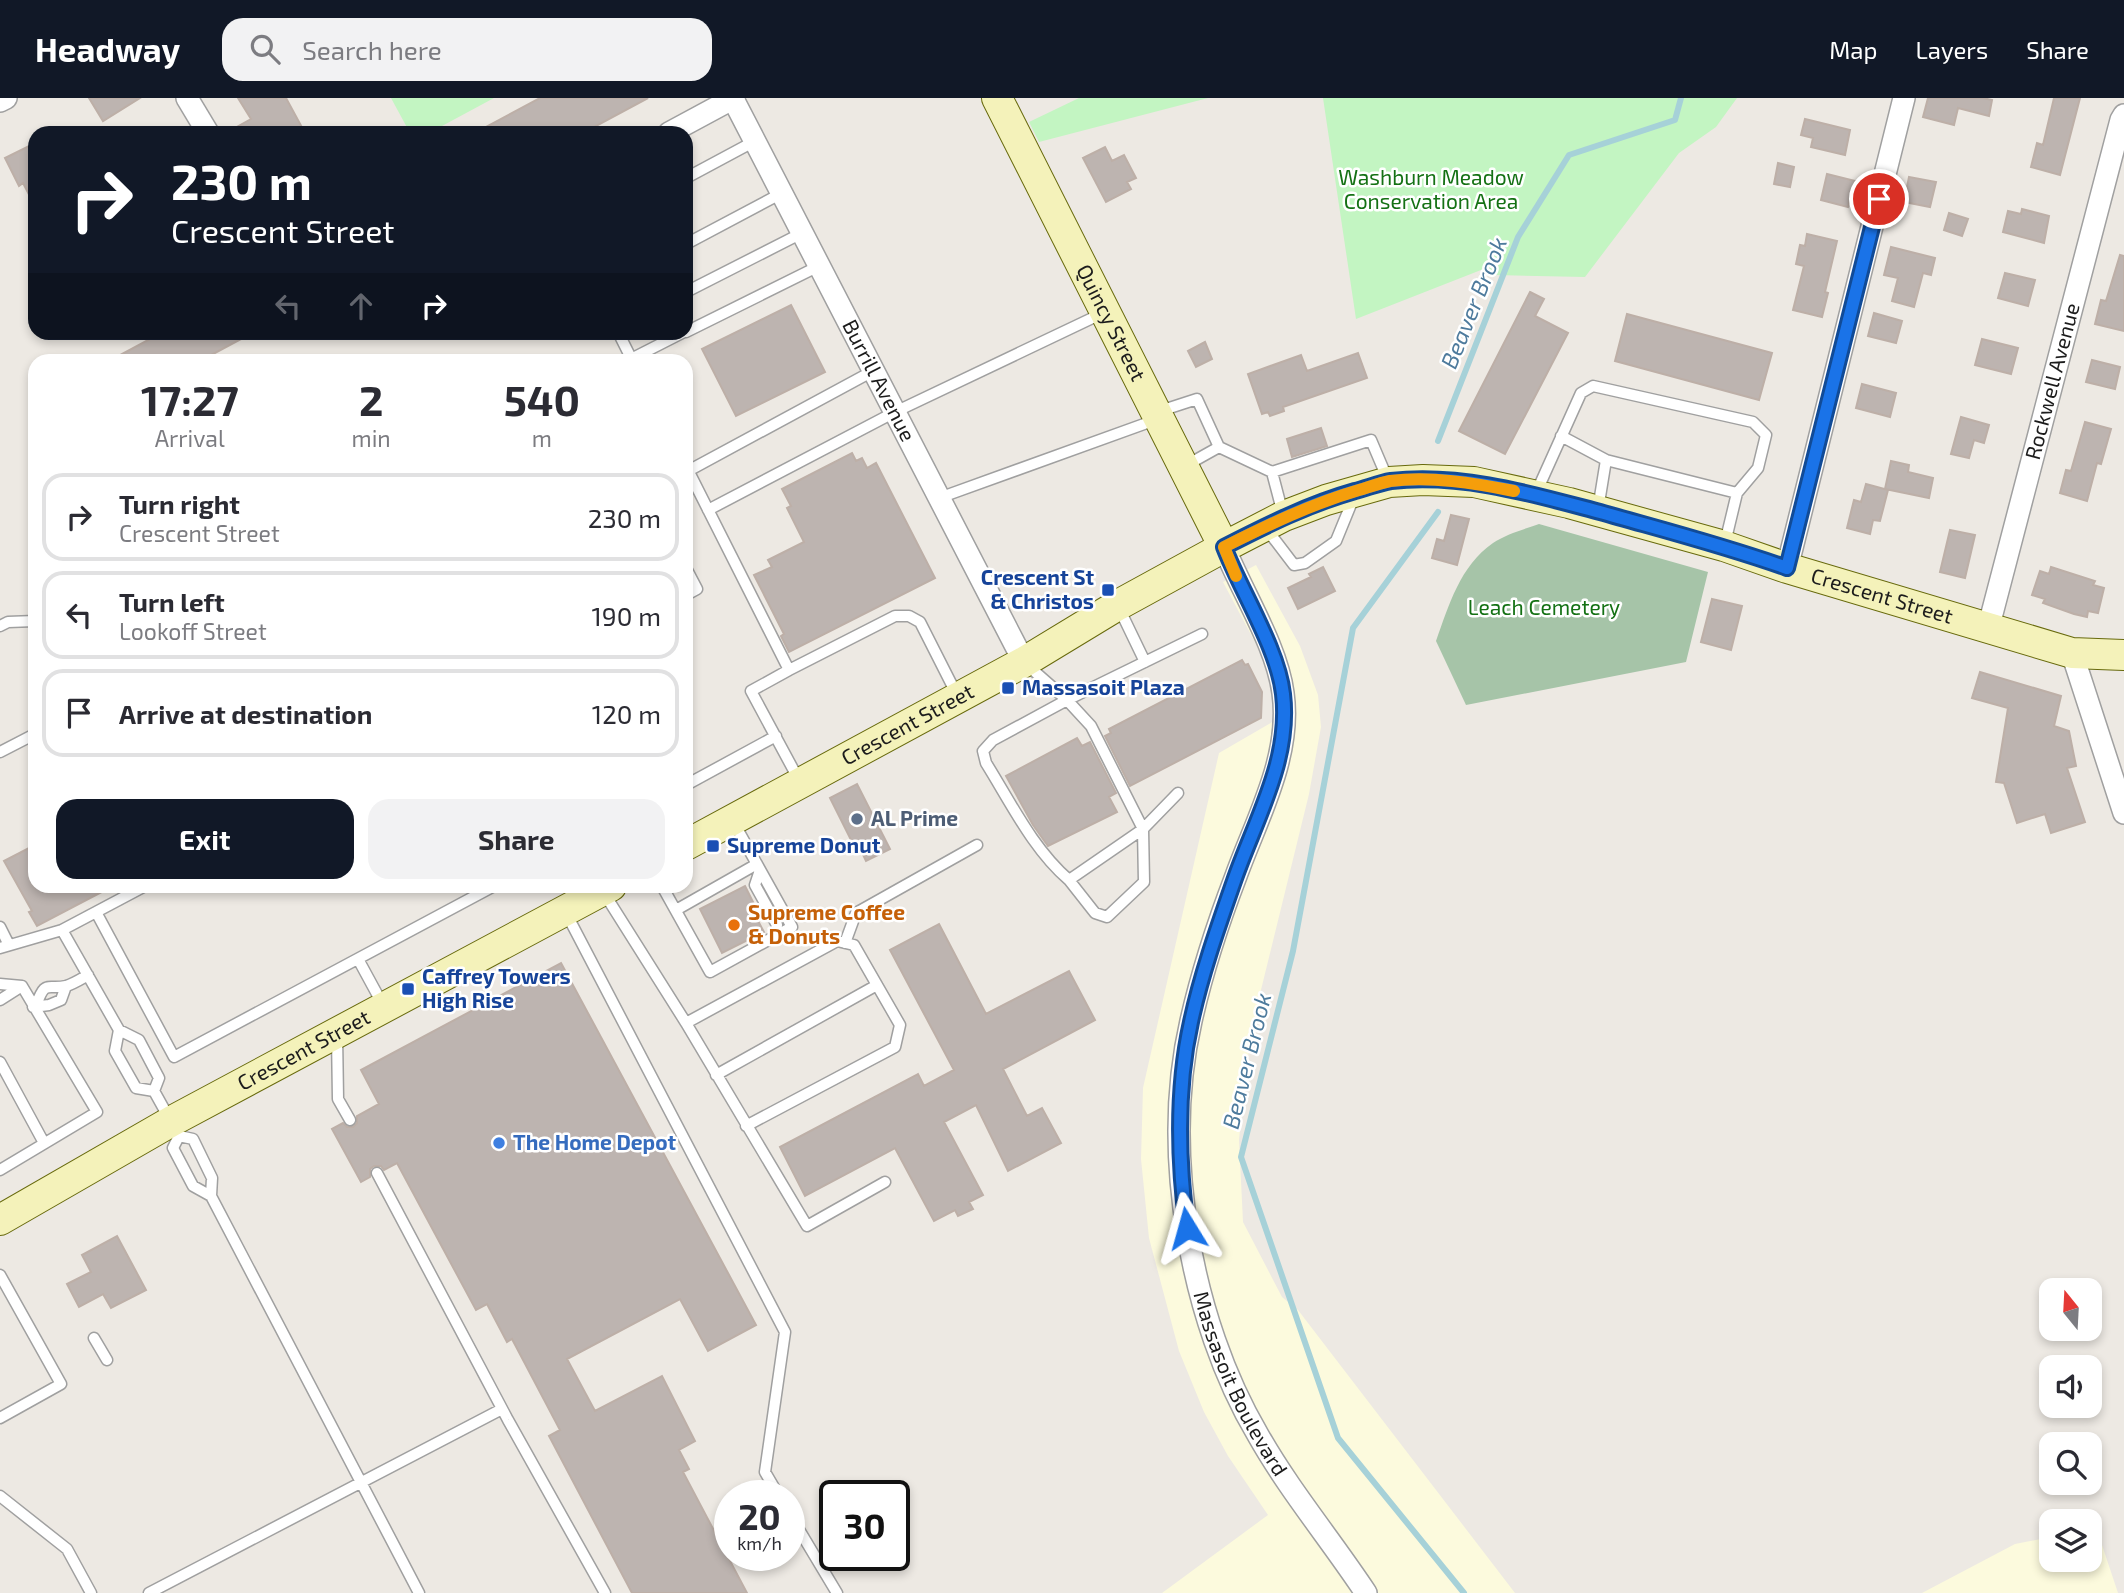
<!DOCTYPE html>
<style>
body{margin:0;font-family:"Exo 2",sans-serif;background:#f2f2f3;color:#2b2b33;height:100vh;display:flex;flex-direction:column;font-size:26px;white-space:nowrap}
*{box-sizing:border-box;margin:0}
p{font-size:23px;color:#7c7c81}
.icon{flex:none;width:38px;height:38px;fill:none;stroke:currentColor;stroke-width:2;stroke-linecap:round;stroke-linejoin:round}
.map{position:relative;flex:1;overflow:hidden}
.sheet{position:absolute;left:28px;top:256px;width:665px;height:539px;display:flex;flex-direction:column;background:#fff;border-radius:21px;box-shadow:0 4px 10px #0003}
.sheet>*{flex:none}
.banner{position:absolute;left:28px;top:28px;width:665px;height:214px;border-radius:21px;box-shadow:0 4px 10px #0003;background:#111827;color:#fff;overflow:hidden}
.needle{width:46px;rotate:342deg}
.tools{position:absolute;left:2039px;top:1180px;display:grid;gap:14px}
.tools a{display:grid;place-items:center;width:63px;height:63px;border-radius:14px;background:#fff;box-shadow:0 4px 10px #0003;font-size:35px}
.speed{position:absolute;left:714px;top:1382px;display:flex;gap:14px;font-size:35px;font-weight:700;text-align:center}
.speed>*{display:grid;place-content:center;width:91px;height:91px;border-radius:50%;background:#fff;box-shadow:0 4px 10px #0003;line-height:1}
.speed small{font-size:18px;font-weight:400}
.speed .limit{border:4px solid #111;border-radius:10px;background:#fff;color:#111}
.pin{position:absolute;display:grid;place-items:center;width:60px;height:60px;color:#fff;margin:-30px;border:4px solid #fff;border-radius:50%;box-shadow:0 2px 7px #0007}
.me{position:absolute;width:77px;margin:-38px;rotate:352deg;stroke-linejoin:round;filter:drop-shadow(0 0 5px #0008)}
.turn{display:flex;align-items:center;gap:24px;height:147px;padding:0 28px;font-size:32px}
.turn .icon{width:91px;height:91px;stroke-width:2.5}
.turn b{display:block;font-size:49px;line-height:60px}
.lanes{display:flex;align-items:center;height:66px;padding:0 28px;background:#0003;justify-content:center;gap:35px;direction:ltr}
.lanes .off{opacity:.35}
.eta{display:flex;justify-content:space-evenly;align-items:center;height:119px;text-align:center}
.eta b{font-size:42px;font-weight:700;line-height:49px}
.primary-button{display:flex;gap:14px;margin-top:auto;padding:14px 28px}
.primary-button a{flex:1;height:80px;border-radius:21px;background:#111827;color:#fff;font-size:28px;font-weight:700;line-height:80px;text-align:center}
.primary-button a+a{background:#f2f2f3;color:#2b2b33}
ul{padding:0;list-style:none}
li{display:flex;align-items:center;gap:21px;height:88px;margin:0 14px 10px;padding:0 14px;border:4px solid #e1e1e2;border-radius:21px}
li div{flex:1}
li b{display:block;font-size:26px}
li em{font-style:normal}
header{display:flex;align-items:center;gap:42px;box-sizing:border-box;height:98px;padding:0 35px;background:#111827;color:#fff}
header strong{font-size:33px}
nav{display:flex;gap:38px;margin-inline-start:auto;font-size:24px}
.search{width:490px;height:63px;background:#f2f2f3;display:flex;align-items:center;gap:18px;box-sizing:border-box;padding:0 24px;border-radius:21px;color:#7c7c81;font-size:26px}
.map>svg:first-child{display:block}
</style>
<header>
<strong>Headway</strong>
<div class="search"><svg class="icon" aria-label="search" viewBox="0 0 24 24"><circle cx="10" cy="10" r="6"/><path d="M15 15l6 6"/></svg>Search here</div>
<nav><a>Map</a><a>Layers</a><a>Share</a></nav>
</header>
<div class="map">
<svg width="2124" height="1495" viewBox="0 0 2124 1495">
<rect width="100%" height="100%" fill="#ede9e3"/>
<!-- education -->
<path fill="#fcfadd" d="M1256 467 1300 548 1318 597 1321 629 1309 696 1260 896 1247 964 1239 1042 1243 1124 1282 1199 1298 1212 1515 1495H1162L1268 1417 1228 1358 1204 1314 1179 1253 1149 1140 1141 1061 1143 990 1219 655 1274 623 1275 600 1265 563 1223 484Z
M2096 1429 2118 1495H1922L2015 1446 2051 1439V1461H2090V1430Z"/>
<!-- cemetery -->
<path fill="#a6c4a8" d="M1539 426 1708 474 1686 564 1466 607 1436 543C1449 507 1460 468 1493 445 1506 436 1525 431 1539 426Z"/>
<!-- park -->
<path fill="#c3f5c2" d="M391 0H494L429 35H410Z
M1079 0H1208L1039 44 1029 24Z
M1323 0H1737L1716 29 1679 55 1585 179 1495 177 1481 172 1356 221Z"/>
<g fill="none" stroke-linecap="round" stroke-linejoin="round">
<!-- stream -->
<path stroke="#a6d1d8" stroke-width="6" d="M1438 343 1518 139 1569 57 1675 22 1681 0
M1438 414 1353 530 1293 853 1241 1059 1338 1340 1464 1495"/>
</g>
<!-- building -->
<path fill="#bdb4b0" stroke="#bdafa7" stroke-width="2" d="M89 0H140L103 23Z
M238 0H286L305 35H226L251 21Z
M540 0H648L583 35H475Z
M1928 0H1983L1992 2 1989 18 1958 10 1954 27 1923 19Z
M2054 0H2080L2060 77 2031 69 2037 45 2043 47Z
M1805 21 1850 32 1845 57 1811 49 1813 40 1801 37Z
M35 45V108L23 85 19 88 5 60Z
M1105 49 1112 63 1124 57 1136 80 1127 84 1131 91 1106 104 1083 60Z
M1778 65 1794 69 1790 89 1774 86Z
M1827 76 1855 83 1848 109 1821 102Z
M1909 79 1936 84 1930 109 1904 104Z
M2022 111 2049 118 2044 145 2003 134 2008 113 2021 116Z
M1949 115 1968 121 1962 138 1944 132Z
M1807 136 1837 143 1825 194 1828 195 1822 219 1793 212 1804 168 1796 166 1800 147 1805 148Z
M1891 149 1935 160 1931 177 1923 175 1914 209 1892 203 1898 180 1884 177Z
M2120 157 2124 158V233L2095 226 2101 202 2106 203Z
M2005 175 2035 182 2028 208 1998 200Z
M1530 194 1544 201 1535 218 1568 235 1505 356 1459 333Z
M791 207 825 274 736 318 702 251Z
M1874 215 1902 223 1896 245 1868 238Z
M1627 216 1772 255 1759 302 1615 263Z
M163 234H254L202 262H111Z
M1982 241 2018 250 2011 276 1975 267Z
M1205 244 1212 261 1196 269 1188 253Z
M1358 255 1367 280 1283 309 1284 313 1270 318 1268 314 1262 316 1248 276 1301 257 1307 273Z
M2092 262 2120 269 2115 291 2086 284Z
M1862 286 1896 295 1890 319 1856 310Z
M1961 319 1989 327 1984 345 1974 342 1969 360 1951 356Z
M2085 324 2111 331 2101 366 2097 365 2087 403 2060 395 2066 372 2071 373Z
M1321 330 1327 348 1292 359 1287 341Z
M852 355 856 363 862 360 867 370 876 365 935 480 789 554 781 538 784 536 754 477 772 469 768 462 804 444 787 410 791 408 782 391Z
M1891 363 1909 367 1908 374 1933 380 1929 400 1885 391Z
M1866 386 1888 392 1880 423 1873 422 1870 436 1847 430 1854 402 1861 404Z
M1451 417 1469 421 1457 467 1432 460 1437 441 1444 443Z
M1950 432 1975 437 1965 480 1940 474Z
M1323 469 1335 493 1298 511 1288 490 1311 479 1309 476Z
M2051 469 2095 483 2093 487 2104 490 2098 515 2088 513 2087 519 2074 516 2043 505 2045 501 2032 497 2040 473 2049 476Z
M1712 501 1742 508 1731 552 1701 544Z
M1242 562 1245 567 1248 566 1262 594 1261 620 1130 688 1105 638 1111 635 1109 631Z
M1980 574 2061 598 2054 628 2069 633 2076 668 2067 670 2085 724 2051 735 2045 716 2017 725 2004 685 1996 684 2008 610 1972 600Z
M1077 640 1082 648 1090 644 1116 695 1109 699 1117 714 1048 748 1033 727 1006 678Z
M857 686 890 751 866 763 857 744 853 746 830 700Z
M35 747V788H113L37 828 29 814 32 813 4 763Z
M745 788 758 814 759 818 756 819 764 834 722 855 700 811Z
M939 826 986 916 1069 873 1095 922 1003 971 1027 1018 1042 1010 1061 1045 1008 1073 976 1007 944 1024 983 1097 969 1104 973 1111 958 1118 955 1112 934 1123 895 1050 805 1098 780 1049 918 976 924 988 954 972 890 852Z
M561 865 756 1227 708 1253 680 1201 567 1261 595 1313 662 1278 695 1343 679 1352 689 1371 683 1374 747 1495H632L549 1338 560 1332 512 1241 507 1244 487 1206 476 1212 397 1065 384 1072 381 1068H374L370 1071V1079L361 1084 332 1031 343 1025 347 1029H353L357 1025V1018L379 1006 361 972Z
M117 1138 146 1192 111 1210 103 1196 79 1209 67 1186 91 1174 82 1157Z"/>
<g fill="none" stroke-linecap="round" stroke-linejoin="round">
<!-- service casing -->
<g stroke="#a0a0a0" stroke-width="13">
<path id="service" d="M686 80 755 43
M686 146 782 95
M686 194 802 135
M618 234 632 262
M686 234 819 168
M631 261 684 234
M1157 314 1197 301 1219 349 1185 368
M1561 338 1606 362
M1219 349 1272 374
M686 368 789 572 751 593 800 684
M688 373 873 273
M1536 395 1581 295 1593 288 1753 324 1766 337 1758 370 1737 395
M939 400 1158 321
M1598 411 1606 362 1737 395 1725 445
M708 412 895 314 1103 215
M1283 416 1272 374 1371 342 1388 382
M1265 429 1294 467 1305 465 1336 443 1354 399
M686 470 697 491 686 497
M1119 510 1145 564
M0 528 8 524 35 523
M1026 566 1067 602 1091 628 1143 731 1069 782C1033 751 1011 705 986 665L983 653 993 642 1067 602 1202 536
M789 572 895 518H909L920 524 957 597
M0 654 35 636
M686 687 776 638
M760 772 755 787 777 827 775 839
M1069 782 1095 815 1107 819 1144 784 1143 731 1178 695
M145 788 96 814 174 959 494 788
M662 788 710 874 792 829 734 725
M604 795 686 925 807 1128 885 1084
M676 812 757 766
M565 813 785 1234 765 1374 779 1398
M96 814 62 832 119 932 139 942 159 980 154 993
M0 829 9 847
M845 845 856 815 977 747
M0 850 62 832
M358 861 383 907
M0 886 22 888
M0 902 22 888 97 1014 0 1072
M36 907C46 881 46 892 66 888 73 886 81 881 88 877
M33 909 49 907 61 902 66 888
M686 925 837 843 854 847 900 927 895 949 746 1028
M119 932 115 953 136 990 154 993 179 1038 193 1041 212 1080 211 1098 419 1495
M337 937 338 1001 350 1022
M0 964 44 1045
M716 977 877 887
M179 1038 173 1050 193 1088 211 1098
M377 1075 508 1322 605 1495
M0 1177 61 1286 0 1320
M94 1240 107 1262
M0 1398 67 1451 91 1495
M789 1415 837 1495
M149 1495 502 1311"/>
</g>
<!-- minor casing -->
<g stroke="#a0a0a0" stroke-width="24">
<g id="minor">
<path d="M187 0 208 35"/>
<path id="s1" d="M733 1 1024 564"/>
<path d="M0 3 6 0"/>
<path d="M669 35 734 0"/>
<path id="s2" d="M1224 449C1242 494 1277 548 1283 595 1292 658 1257 720 1236 778 1218 825 1202 874 1191 923 1161 1054 1190 1222 1258 1337 1289 1392 1331 1442 1366 1495"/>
<path d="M1787 470 1904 0"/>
<path id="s3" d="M1988 531 2121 22 2124 17"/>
<path d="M2072 555 2124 715"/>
</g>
</g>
<!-- secondary casing -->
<g stroke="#686a0d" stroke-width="32">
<g id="secondary">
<path id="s4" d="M997 0 1224 449"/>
<path id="s5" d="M686 747 1024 564 1118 507 1224 449 1284 418 1326 402 1389 384 1423 382 1474 384 1569 405 1724 448 1787 470 2072 555 2124 557"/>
<path id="s6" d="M0 1122 172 1023 611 788"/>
</g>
</g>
<!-- service -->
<use href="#service" stroke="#fff" stroke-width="10"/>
<!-- minor -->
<use href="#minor" stroke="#fff" stroke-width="21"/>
<!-- secondary -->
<use href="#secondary" stroke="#f4f2ba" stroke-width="30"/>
</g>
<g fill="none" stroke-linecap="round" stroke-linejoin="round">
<!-- route casing -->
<g stroke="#114b97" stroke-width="18">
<path id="route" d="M1187 1130C1178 1062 1176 991 1191 924 1201 877 1218 829 1234 783 1255 722 1291 662 1283 596 1278 551 1241 493 1224 449 1267 427 1309 406 1355 393 1367 390 1379 385 1391 383 1462 375 1532 396 1600 414 1663 432 1726 448 1787 470L1879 101"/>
</g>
<!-- route -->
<use href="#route" stroke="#1a73e8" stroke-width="12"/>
<!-- slow -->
<path stroke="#f59e0b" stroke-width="12" d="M1236 478 1224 449C1268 427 1311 406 1359 392 1369 389 1380 385 1390 383 1431 378 1474 385 1514 393"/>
</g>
<!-- markers -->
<g fill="#1a4fb4" stroke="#fff" stroke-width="2.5">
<rect x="1101" y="485" width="14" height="14" rx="3.5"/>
<rect x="1001" y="583" width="14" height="14" rx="3.5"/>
<rect x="706" y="741" width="14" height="14" rx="3.5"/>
<rect x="401" y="884" width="14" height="14" rx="3.5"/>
</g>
<circle fill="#5c6f8a" stroke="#fff" stroke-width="2.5" cx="857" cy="721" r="7"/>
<circle fill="#e8710a" stroke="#fff" stroke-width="2.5" cx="734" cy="827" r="7"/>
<circle fill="#3f7fe0" stroke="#fff" stroke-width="2.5" cx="499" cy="1045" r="7"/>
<g text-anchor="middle" stroke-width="5" stroke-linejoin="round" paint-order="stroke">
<!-- park labels -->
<g font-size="21" fill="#147114" stroke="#fff">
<text x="1431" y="87">Washburn Meadow<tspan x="1431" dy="24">Conservation Area</tspan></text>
<text x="1544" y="517">Leach Cemetery</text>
</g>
<!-- street labels -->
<g font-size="21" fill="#1c1c1c" stroke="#fff">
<text dy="7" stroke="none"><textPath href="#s4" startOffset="252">Quincy Street</textPath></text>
<text dy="7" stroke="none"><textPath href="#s1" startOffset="317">Burrill Avenue</textPath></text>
<text dy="7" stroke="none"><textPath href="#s3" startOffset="256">Rockwell Avenue</textPath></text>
<text dy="7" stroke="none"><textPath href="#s5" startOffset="1302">Crescent Street</textPath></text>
<text dy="7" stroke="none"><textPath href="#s5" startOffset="252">Crescent Street</textPath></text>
<text dy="7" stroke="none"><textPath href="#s6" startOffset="348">Crescent Street</textPath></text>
<text dy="7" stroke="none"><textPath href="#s2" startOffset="875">Massasoit Boulevard</textPath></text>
</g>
<!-- transit labels -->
<g font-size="21" font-weight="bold" fill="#164399" stroke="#fff" text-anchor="start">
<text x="1094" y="487" text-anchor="end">Crescent St<tspan x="1094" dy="24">&amp; Christos</tspan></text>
<text x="1022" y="597">Massasoit Plaza</text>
<text x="727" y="755">Supreme Donut</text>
<text x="422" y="886">Caffrey Towers<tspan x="422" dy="24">High Rise</tspan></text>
</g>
<!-- service labels -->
<g font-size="21" font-weight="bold" fill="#4e5e75" stroke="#fff" text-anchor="start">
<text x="871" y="728">AL Prime</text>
</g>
<!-- food labels -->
<g font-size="21" font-weight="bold" fill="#c56008" stroke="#fff" text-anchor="start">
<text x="748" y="822">Supreme Coffee<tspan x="748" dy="24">&amp; Donuts</tspan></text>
</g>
<!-- shop labels -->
<g font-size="21" font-weight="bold" fill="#366cbe" stroke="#fff" text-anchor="start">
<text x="513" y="1052">The Home Depot</text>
</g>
<!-- water labels -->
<g font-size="23" font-style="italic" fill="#4e7b9d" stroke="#fff">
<text transform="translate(1474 205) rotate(-68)" y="8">Beaver Brook</text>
<text transform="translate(1247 963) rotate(-76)" y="8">Beaver Brook</text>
</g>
</g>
</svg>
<div class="tools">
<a><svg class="needle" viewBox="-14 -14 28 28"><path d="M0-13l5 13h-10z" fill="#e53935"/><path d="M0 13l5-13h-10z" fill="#7c7c81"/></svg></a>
<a><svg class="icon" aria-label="sound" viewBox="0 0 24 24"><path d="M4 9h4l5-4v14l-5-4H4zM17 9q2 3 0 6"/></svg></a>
<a><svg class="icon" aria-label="search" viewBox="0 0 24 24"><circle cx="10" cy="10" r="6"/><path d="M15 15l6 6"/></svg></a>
<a><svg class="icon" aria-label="layers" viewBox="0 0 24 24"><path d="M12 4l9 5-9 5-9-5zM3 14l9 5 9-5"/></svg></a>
</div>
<div class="speed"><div>20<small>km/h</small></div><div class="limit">30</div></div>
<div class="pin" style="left:1879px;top:101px;background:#d93025"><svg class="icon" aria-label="arrive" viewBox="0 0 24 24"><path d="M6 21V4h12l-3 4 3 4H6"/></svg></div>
<svg class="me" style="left:1187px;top:1130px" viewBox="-20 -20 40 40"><path d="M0-17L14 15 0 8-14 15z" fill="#1a73e8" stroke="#fff" stroke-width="4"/></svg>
<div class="banner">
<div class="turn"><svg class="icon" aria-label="right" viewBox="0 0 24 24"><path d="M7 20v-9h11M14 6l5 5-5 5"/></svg><div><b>230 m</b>Crescent Street</div></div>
<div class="lanes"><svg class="icon off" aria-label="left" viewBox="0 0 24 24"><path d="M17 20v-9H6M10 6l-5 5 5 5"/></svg><svg class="icon off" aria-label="ahead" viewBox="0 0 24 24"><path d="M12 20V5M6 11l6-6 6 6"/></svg><svg class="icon" aria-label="right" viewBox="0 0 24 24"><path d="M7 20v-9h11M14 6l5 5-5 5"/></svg></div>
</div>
<section class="sheet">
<div class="eta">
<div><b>17:27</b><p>Arrival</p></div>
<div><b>2</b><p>min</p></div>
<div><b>540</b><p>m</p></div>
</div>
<ul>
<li><svg class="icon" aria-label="right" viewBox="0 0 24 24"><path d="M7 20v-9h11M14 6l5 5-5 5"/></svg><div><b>Turn right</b><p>Crescent Street</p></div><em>230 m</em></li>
<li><svg class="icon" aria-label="left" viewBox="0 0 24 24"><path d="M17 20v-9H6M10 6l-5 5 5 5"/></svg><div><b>Turn left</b><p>Lookoff Street</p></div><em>190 m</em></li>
<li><svg class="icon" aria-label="arrive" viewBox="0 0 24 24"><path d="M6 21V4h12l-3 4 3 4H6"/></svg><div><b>Arrive at destination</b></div><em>120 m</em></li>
</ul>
<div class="primary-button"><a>Exit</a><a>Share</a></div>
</section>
</div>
